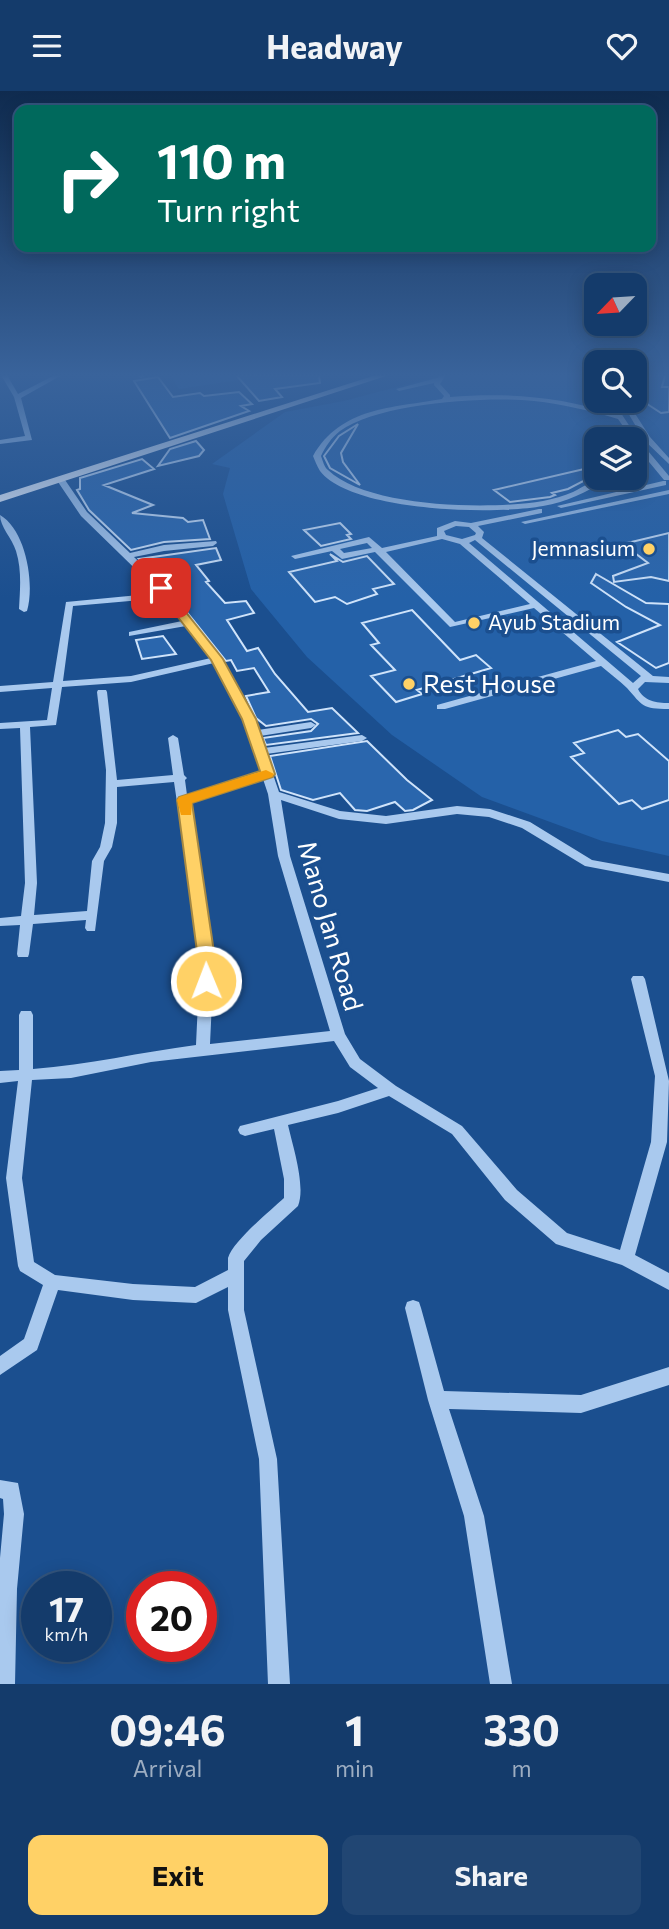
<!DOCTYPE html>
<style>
body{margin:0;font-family:Commissioner,sans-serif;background:#214673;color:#f1f3f6;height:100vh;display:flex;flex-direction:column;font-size:26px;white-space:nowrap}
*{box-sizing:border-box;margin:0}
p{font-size:23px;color:#9dadc1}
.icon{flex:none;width:38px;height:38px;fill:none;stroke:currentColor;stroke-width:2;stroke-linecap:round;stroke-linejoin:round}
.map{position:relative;height:1593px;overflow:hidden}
.sheet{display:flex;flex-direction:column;background:#143b6b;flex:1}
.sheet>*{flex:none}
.guide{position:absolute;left:14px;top:14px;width:642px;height:147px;border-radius:14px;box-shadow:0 4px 18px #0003,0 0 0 2px #33557e;background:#00695c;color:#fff;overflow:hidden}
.needle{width:46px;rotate:245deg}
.tools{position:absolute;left:584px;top:182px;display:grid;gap:14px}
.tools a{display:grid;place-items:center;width:63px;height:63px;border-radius:14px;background:#143b6b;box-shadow:0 4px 18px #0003,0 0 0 2px #33557e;font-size:35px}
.speed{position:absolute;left:21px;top:1480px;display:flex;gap:14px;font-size:35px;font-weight:700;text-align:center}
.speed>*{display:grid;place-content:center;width:91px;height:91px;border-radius:50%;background:#143b6b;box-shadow:0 4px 18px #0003,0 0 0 2px #33557e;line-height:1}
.speed small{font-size:18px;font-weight:400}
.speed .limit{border:10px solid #d22;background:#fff;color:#111}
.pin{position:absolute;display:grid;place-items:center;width:60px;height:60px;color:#fff;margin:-30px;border-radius:14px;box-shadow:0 4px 10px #0006}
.me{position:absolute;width:77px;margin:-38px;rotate:359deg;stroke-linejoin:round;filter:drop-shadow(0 0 5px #0008)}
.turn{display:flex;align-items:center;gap:24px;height:147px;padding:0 28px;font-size:32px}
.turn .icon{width:91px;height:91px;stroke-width:2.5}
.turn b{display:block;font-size:49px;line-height:60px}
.eta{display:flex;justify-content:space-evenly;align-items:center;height:119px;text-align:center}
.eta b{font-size:42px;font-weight:700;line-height:49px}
.cta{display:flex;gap:14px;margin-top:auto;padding:14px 28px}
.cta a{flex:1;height:80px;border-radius:14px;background:#ffd166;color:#111;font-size:28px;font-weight:700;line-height:80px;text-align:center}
.cta a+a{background:#214673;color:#f1f3f6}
header{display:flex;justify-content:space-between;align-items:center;height:91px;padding:0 28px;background:#143b6b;font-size:32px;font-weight:700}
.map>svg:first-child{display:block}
</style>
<header><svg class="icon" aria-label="menu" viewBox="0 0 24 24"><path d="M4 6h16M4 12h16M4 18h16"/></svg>Headway<svg class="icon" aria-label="heart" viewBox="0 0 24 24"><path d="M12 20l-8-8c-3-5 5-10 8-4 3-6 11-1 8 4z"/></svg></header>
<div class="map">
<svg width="669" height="1593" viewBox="0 0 669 1593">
<rect width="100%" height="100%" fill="#1b4f8f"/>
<!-- green -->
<path fill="#2461a8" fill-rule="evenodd" d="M170 284H234L239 289 179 298Z
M442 284H597V310H635V284H669V765L602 750 482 706 392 644 307 566 251 498 223 403 230 377 212 373 285 321 344 310ZM597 348H635V387H597Z"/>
<!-- building -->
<path fill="#2a66ad" stroke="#cfe3fa" stroke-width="2" d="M236 284H319L320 292 275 298 282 306 259 310Z
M636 284H665L662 296H669V321L661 322 635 305Z
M158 286 173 306 200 302 204 305 239 301 252 313 241 315 249 320 170 347 134 290Z
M358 333 341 362 343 371 360 394 330 377 324 365 339 345Z
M196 350 204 359 199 365 158 375 170 358Z
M142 368 154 378 104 394 153 414 132 422 183 427 188 431 203 429 210 448 164 451 131 459 89 419 77 399 80 398V387Z
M597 375V383L568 398 552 402 555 404 550 406 510 411 494 399Z
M340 432 351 443 347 444 351 448 321 455 304 439Z
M669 442V490L651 486 614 491 613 485 648 472 623 453Z
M216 457 221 469 196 474 209 490 206 491 225 512 246 510 254 522 227 529 247 560 258 557 275 583 308 621 332 617 358 642 266 654 263 647 311 640 318 633 311 628 266 635 256 627 246 605 269 601 254 577 237 580 231 569 226 570 166 495 172 494 154 469 145 473 139 468Z
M330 463 343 471 367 465 394 493 373 498 377 503 347 513 335 506 315 511 289 481 337 470Z
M596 483 646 512 669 513V572L656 577 617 551 660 534 626 516 591 492Z
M412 519 460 569 476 564 491 577 417 599 422 603 396 611 371 585 395 579 371 554 379 552 362 532Z
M163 545 176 563 142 568 136 549Z
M618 639 626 646 638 643 669 670V709L642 718 632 709 619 713 571 666 584 662 574 652Z
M367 650 407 689 432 709 413 719 405 720 395 711 367 720 355 719 340 702 313 709 281 699 270 665Z"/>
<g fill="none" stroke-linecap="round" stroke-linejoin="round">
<!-- minor -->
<path fill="#a9c9ee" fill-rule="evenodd" d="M1 284H7L18 303 55 284H62L21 307 32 349 0 353V349L25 345 14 306Z
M139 284H146L141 287 138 285Z
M440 284H446L440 293 450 304V306C507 301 561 306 615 323L607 310H613L638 348 669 385V389H664L635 354V348H632L618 328C591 320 563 313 534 310 488 305 378 312 340 340 331 347 326 355 321 365 323 370 324 376 328 379 367 417 491 419 543 410 553 408 564 405 573 401 585 395 595 387 608 387L607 389C586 401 567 411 543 415 494 424 352 421 320 380 317 375 315 370 313 365 341 316 392 317 442 308L444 305 434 294V292L399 300 396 298 437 287Z
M621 310H627L650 346 669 367V373L644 349Z
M57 386H63L87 421 130 462 164 454 216 450 217 452 213 455 164 460 134 466C182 512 237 576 258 639L311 631 316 634 311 637 260 645 264 657 362 644 367 647 362 650 266 663 279 701 340 720 386 725 457 715 490 718 530 731 592 769 669 783V791L585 775 522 737 489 726 457 723 386 733 339 728 281 709 290 765 345 943 360 968 396 995 462 1035 517 1099 567 1142 620 1159 651 1051 655 985 631 888 633 885H643L645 888 669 990 667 1051 635 1164 669 1182V1199L622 1174 556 1153 505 1109 452 1043 389 1005 338 1022 288 1034C293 1056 306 1095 298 1115L261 1149 244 1170V1219L277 1368 290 1593H268L259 1368 228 1219V1196L196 1212 133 1209 58 1199 37 1259 0 1284V1265L24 1248 43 1194 20 1180 18 1175 6 1087 18 990 0 992V980L19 979V924L21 920H31L33 924V978C88 974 141 961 196 954L200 868 174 691 117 696V732L112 756 104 770 95 840H87L85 837 86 829 33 833 29 863 28 866H18L17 863 20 834 0 835V827L21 825 25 792 20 637 0 638V632L47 629 52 597 0 601V595L53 591 66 511 160 502 81 425 56 388ZM164 507 182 530 129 541V545L186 535 211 567 131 585 63 590 73 515ZM214 572 244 628 261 681 187 704 185 689 187 687 184 684 178 647 173 644 168 647 173 684 117 689 107 601 106 599H98L97 601 106 679 105 732 100 756 92 770 87 820 34 824 37 792 30 636 56 634 62 596 131 591ZM263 688 268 703 278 765 330 940 210 953 214 868 189 711ZM334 950 350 976 378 997 338 1010 240 1035 238 1039 240 1043 245 1045 274 1038 284 1088V1107C270 1120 233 1150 228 1167 228 1169 228 1177 228 1179L195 1196 133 1193 55 1184 34 1171 22 1087 32 989 71 987 151 971Z
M663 390H666V394L561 417 557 415Z
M669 399V403L525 433 521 431Z
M539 418H542V422L478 435 484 441 482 447 653 585 669 586V592L645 591 638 598C644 610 656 612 669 612V618C642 618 643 615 627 597 619 589 609 582 601 575L445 618H437V614L596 570 534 517 450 536 375 461 342 468 332 460 295 468 291 465 369 446 382 457 437 445V437L455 430 471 432ZM456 435 469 436 476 442 475 444 462 448 446 444 444 440ZM442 448 460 453 530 513 455 531 386 461ZM475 449 641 585 633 592 469 452ZM367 452 372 457 344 462 340 458Z
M0 424C26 439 35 493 27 520L24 521 19 518C20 499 22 479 16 460 12 447 0 436 0 424Z
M413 1209 419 1211 421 1217 444 1300 581 1304 669 1276V1294L581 1322 449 1318 484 1425 512 1593H490L464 1425 428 1309 405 1217 407 1211Z
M0 1389 18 1392 24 1423 17 1498 15 1593H0V1467L4 1423 3 1408 0 1407Z"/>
<!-- major -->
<path fill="#f0f6ff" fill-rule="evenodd" d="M376 284H389L0 411V404Z"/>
</g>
<!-- sky -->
<linearGradient id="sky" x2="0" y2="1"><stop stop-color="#0f2b4f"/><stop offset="0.56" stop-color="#39639b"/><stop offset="1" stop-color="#39639b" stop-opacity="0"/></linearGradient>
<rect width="669" height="507" fill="url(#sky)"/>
<!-- route -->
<path fill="#ffd166" stroke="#a68842" stroke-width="2" d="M157 495H165L223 568 256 628 275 683 273 686 192 712 215 868 212 895H200L197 890 198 868 177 709 179 706 260 680 242 628 211 569 157 499Z"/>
<!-- slow -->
<path fill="#f59e0b" d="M266 679 274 683 272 686 192 712 191 724H181L177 709 179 706Z"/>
<!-- markers -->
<g fill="#ffd166" stroke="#1b4f8f" stroke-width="2.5">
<circle cx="649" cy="458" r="7"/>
<circle cx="474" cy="532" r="7"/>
<circle cx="409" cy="593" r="7"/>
</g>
<g text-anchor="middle" stroke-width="7" stroke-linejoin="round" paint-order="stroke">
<!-- far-poi labels -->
<g font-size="21" fill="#fff" stroke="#1b4f8f" text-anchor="end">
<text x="635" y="465">Jemnasium</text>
<text x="488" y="539" text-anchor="start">Ayub Stadium</text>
</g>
<!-- poi labels -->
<g font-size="26" fill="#fff" stroke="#1b4f8f" text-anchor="start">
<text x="423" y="602">Rest House</text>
</g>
<!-- street labels -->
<g font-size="26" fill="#fff" stroke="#1b4f8f">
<text transform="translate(330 835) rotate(74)" y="9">Mano Jan Road</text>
</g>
</g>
</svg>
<div class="tools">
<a><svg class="needle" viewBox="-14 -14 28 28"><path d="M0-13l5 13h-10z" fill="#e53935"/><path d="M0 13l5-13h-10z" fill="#9dadc1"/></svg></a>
<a><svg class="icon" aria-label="search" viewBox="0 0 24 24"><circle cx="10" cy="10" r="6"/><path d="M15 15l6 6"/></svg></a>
<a><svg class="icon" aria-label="layers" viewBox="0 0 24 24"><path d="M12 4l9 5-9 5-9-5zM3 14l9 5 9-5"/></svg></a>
</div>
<div class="speed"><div>17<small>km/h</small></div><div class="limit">20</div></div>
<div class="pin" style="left:161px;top:497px;background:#d93025"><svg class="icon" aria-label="arrive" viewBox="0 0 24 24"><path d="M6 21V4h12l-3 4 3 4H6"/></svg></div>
<svg class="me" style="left:206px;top:890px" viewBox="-20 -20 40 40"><circle r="17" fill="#ffd166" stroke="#fff" stroke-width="3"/><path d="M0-11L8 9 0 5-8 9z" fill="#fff"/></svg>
<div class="guide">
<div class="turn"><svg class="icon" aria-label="right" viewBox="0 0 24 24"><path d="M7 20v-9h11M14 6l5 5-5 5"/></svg><div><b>110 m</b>Turn right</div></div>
</div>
</div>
<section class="sheet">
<div class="eta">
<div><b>09:46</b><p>Arrival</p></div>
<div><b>1</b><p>min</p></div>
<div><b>330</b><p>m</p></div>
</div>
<div class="cta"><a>Exit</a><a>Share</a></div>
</section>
